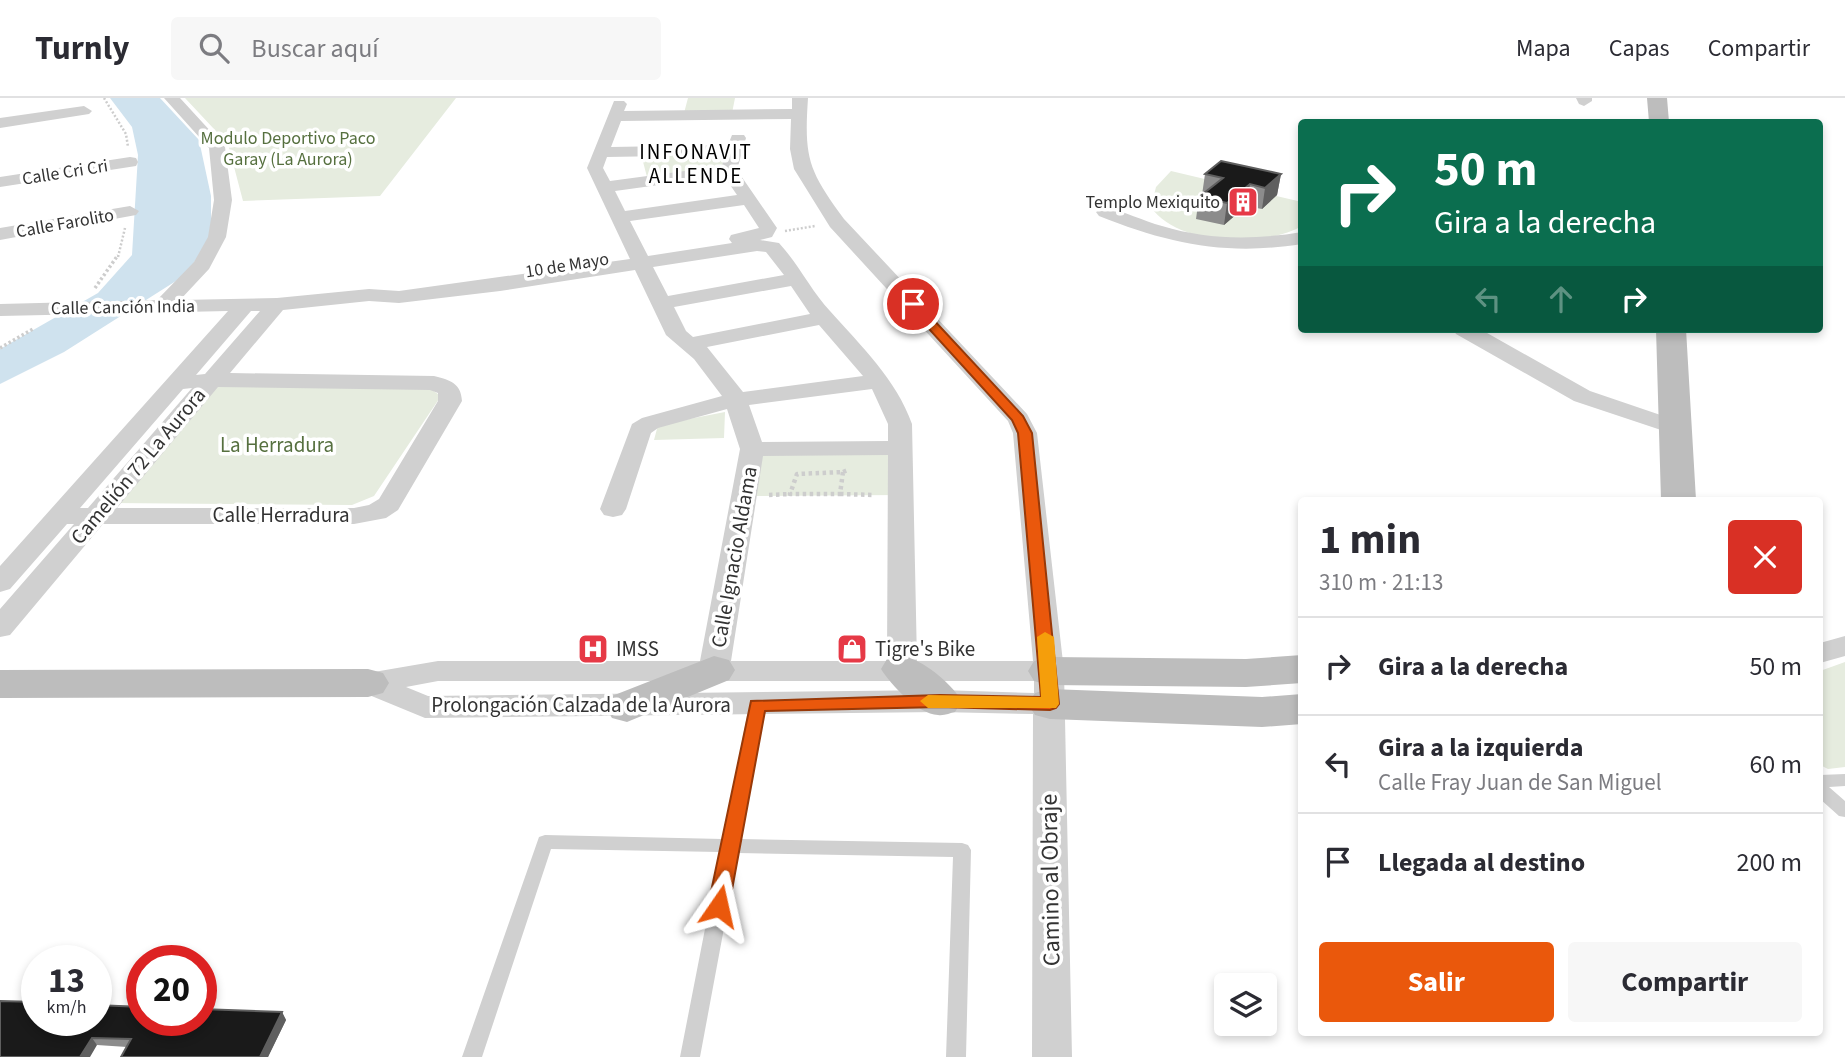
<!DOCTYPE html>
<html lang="es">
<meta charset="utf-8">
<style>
body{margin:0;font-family:"Source Sans 3",sans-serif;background:#f7f7f7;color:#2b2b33;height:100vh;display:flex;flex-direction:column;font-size:26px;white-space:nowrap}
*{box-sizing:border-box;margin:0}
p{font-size:23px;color:#7c7c81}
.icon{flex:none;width:38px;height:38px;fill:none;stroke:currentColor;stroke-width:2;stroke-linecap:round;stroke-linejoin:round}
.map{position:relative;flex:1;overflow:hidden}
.sheet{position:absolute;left:1298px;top:399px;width:525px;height:539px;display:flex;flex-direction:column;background:#fff;border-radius:7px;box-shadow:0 4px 10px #0003}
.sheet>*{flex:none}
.hud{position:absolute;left:1298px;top:21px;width:525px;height:214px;border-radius:7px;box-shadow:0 4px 10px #0003;background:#0b6e4f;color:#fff;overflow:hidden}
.fabs{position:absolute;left:1214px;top:875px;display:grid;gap:14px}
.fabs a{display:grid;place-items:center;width:63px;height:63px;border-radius:7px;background:#fff;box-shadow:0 4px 10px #0003;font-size:35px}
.speed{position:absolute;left:21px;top:847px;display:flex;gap:14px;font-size:35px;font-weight:700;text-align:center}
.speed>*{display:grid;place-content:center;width:91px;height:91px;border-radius:50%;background:#fff;box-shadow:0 4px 10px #0003;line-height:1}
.speed small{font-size:18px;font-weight:400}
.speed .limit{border:10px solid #d22;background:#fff;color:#111}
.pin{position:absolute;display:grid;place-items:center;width:60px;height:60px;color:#fff;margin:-30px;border:4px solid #fff;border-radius:50%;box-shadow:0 2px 7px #0007}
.me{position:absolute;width:77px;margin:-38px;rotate:11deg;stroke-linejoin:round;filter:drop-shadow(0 0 5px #0008)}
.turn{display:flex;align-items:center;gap:24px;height:147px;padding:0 21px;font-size:32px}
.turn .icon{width:91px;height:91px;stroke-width:2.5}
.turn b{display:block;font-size:49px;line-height:60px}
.lanes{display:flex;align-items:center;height:66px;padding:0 21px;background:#0003;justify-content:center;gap:35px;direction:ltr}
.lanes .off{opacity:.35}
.round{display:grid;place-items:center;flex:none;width:74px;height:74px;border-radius:7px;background:#f7f7f7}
.summary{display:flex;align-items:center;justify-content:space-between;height:119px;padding:0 21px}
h1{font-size:42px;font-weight:700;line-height:52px}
.primary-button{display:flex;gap:14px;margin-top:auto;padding:14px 21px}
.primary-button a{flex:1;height:80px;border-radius:7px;background:#ea580c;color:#fff;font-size:28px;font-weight:700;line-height:80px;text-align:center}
.primary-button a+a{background:#f7f7f7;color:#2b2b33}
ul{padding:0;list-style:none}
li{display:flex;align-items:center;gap:21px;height:98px;padding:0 21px;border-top:2px solid #e1e1e2}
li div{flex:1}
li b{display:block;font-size:26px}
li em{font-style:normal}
header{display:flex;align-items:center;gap:42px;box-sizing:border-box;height:98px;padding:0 35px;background:#fff;border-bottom:2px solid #e1e1e2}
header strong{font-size:33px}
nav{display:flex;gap:38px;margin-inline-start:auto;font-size:24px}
.search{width:490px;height:63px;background:#f7f7f7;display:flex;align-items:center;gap:18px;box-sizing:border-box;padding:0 24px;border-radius:7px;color:#7c7c81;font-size:26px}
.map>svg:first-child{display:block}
</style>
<header>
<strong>Turnly</strong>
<div class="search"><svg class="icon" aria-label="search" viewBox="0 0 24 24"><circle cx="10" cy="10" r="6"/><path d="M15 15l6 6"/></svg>Buscar aquí</div>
<nav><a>Mapa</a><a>Capas</a><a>Compartir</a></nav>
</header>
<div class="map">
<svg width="1845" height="959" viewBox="0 0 1845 959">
<rect width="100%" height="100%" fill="#fff"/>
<!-- green -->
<path fill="#e6ecdf" d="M185 0H456L380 98 243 103 228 46Z
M688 0H735L732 15H684Z
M734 53 725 70 647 79 641 56Z
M1171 73 1302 104V128C1264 150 1177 148 1151 109L1156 89Z
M218 286 429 290 441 298 374 398 352 407 112 405Z
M725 314 724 340 654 342 658 327Z
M900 350V397L756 398 752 351Z
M1845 564V669L1828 671 1820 667V573Z"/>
<!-- water -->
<path fill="#cfe2ee" d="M110 0H160L199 42 211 98V137L187 176 64 254 0 286V251L98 195 132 157 138 57 132 29Z"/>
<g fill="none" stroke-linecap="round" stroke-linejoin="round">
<!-- path-far2 -->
<path stroke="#cdcdcd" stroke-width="2.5" stroke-dasharray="2 2" stroke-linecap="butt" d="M104 0 126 36 128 49
M785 133 815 128
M118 159 125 130"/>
<!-- path-far1 -->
<path stroke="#cdcdcd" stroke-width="3.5" stroke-dasharray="2.5 2.5" stroke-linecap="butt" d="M95 190 118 157
M0 250 33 231"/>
<!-- path -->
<path stroke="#cdcdcd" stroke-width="4.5" stroke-dasharray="3.5 3.5" stroke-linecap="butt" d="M843 374 840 396H790L797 376Z
M843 374 848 372
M840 396 875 397
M769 397 790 396"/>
<!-- service -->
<path fill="#d0d0d0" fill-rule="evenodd" d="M757 602 763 603 765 607 740 741 962 745 968 747 971 752 966 959H946L953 759 738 755 700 959H680L720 754 551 751 482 959H462L539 739 545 737 723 741 749 607 751 603Z
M1845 676V688L1829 689 1845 703V719L1839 718 1820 701V677Z"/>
<!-- minor -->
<path fill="#d0d0d0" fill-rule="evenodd" d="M164 0H180L225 49 232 102 226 139 209 171 180 202 277 200 369 191 399 193 630 161 587 70 614 3H624L627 6 624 13 792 11V0H808C804 60 808 72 844 121L1027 316 1037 335 1064 573 1072 959H1032L1033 616 940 614 425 620 357 592 353 585 357 578 368 575 438 563H700L740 351 727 311 658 330 651 335 626 411 622 417 613 419 604 417 600 411 632 326 642 320 722 298 694 261 666 237 635 172 500 193 399 205 369 203 283 212 230 275 434 278C450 282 461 285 462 303L398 412 386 420 354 426H103L10 537 0 539V511L74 426H67L10 491 0 494V468L228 213 0 218V206L157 202 194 164 208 139 214 102 209 50ZM791 21 790 51 794 71 830 129 1008 323 1013 335 1033 563H917L912 326C896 281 861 248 830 213 813 195 801 171 785 152L779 145 760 142 772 139 777 130 737 72 746 40 744 37H732L728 47 611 49 621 23ZM725 57 722 68 610 83 603 70 607 59ZM724 78 737 97 625 113 615 93ZM744 107 759 130 731 137 729 141 732 145 648 158 630 123ZM757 153 766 154 784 177 668 198 653 169ZM791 188 810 216 693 239 686 233 674 209ZM251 213H260L205 276 196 277ZM819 227 863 278 743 294 707 249ZM218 289 430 292 438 295V303L379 401 369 407 354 410H117ZM192 290 88 410H80L183 291ZM872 291 888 326V343L762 344 749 307ZM888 357 887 563H731L763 358ZM438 583H1034V595L940 592 428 598 406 589Z
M1576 0H1592V3L1584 8 1579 6Z
M84 8 92 13 89 16 0 30V20Z
M130 59 136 60 138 64 136 68 0 89V79Z
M130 108 139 113 136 117 0 142V130Z
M1105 109C1124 113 1143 123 1162 128 1208 142 1254 142 1302 134V146C1227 158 1169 146 1099 118L1096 114Z
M1453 231H1480L1590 293 1684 325 1688 330 1684 335 1676 337 1574 303 1456 236Z
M1845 538V558L1820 565V545Z"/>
<!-- secondary -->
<path fill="#bdbdbd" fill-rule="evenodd" d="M1647 0H1667L1669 24H1649Z
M1656 231H1686L1696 402H1661Z
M902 557C924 563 949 583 962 603L955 614C950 615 944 618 938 617 918 616 891 587 881 571L887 561Z
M1302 557V585L1246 589 1049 587 1034 583 1028 573 1034 563 1049 559 1246 561Z
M714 558 729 562 735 572 729 582 627 624 612 620 605 609 612 598Z
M368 571 383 575 389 585 383 595 368 599 0 600V572Z
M1050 591 1262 599 1302 596V626L1262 629 1050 621 1035 617 1028 606 1035 595Z"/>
</g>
<!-- wall -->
<path fill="#8c8c8c" d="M1205 76H1281L1277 97 1262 111 1246 108 1224 127 1196 121 1199 99 1202 97Z
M0 903 282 914 286 922 268 959H121L127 949 97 947Z"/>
<!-- shaded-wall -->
<path fill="#5f5f5f" d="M1281 76 1277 97 1262 111 1265 90Z
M1250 86 1246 108 1224 127 1227 105Z
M282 914 286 922 268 959H260Z
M92 940 97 947 90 959H80Z"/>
<!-- building -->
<path fill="#1a1a1a" stroke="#5f5f5f" stroke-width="2" d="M1221 63 1281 76 1265 90 1250 86 1227 105 1199 99 1223 80 1205 76Z
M0 903 37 904V922H96V907L142 909V922H201V911L282 914 260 959H121L131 941 92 940 80 959H0Z"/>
<!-- route -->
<path fill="#ea580c" stroke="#983908" stroke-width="2" d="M913 203 917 204 1023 318 1032 335 1059 606 1056 610 1050 612 940 609 765 613 729 808 726 814 719 816 711 814 708 808 751 603 940 597 1041 599 1018 335 1012 322 909 209 907 206Z"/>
<!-- slow -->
<path fill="#f59e0b" d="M1045 534 1054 539 1059 606 1056 610H928L920 603 928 597 1041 599 1037 539Z"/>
<!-- icons -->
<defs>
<g id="building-square" transform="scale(1.575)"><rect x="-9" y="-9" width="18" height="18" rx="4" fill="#e63946" stroke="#fff"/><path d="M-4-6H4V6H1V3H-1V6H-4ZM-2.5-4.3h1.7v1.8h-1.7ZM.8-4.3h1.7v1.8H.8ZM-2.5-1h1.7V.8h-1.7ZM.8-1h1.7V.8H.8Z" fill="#fff"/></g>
<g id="hospital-square" transform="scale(1.575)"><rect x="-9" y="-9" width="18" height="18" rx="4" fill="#e63946" stroke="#fff"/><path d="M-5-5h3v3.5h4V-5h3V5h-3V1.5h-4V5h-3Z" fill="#fff"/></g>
<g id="shop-square" transform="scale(1.575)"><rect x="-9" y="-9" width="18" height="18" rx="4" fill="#e63946" stroke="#fff"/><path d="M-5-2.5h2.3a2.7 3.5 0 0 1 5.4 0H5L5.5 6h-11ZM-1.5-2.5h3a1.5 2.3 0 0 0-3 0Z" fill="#fff"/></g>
</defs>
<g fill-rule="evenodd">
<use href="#building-square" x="1243" y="104"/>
<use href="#hospital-square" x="593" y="551"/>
<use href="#shop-square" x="852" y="551"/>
</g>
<g text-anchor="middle" stroke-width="7" stroke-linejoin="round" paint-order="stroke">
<!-- far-park labels -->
<g font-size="18" fill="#56703f" stroke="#fff">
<text x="288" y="46">Modulo Deportivo Paco<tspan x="288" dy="21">Garay (La Aurora)</tspan></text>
</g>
<!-- far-street labels -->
<g font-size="18" fill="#333" stroke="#fff">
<text transform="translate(65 74) rotate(-9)" y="6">Calle Cri Cri</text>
<text transform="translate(65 125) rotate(-10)" y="6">Calle Farolito</text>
<text transform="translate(567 167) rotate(-9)" y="6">10 de Mayo</text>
<text transform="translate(123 209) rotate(-1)" y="6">Calle Canción India</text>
</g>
<!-- far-poi labels -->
<g font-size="18" fill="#333" stroke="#fff" text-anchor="end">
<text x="1220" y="110">Templo Mexiquito</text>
</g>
<!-- far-quarter labels -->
<g font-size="21" letter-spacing="2" fill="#000" stroke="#fff">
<text x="696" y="61">INFONAVIT<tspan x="696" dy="24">ALLENDE</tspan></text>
</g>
<!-- park labels -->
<g font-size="21" fill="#56703f" stroke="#fff">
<text x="277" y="354">La Herradura</text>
</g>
<!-- street labels -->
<g font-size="21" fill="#333" stroke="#fff">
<text transform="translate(138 368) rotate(-50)" y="7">Camelión 72 La Aurora</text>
<text x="281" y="424">Calle Herradura</text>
<text transform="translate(734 459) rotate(-80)" y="7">Calle Ignacio Aldama</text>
<text x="581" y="614">Prolongación Calzada de la Aurora</text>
</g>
<!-- poi labels -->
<g font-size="21" fill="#333" stroke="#fff" text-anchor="start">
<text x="616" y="558">IMSS</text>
<text x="875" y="558">Tigre's Bike</text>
</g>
<!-- near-street labels -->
<g font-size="24" fill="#333" stroke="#fff">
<text transform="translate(1050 782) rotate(-91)" y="8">Camino al Obraje</text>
</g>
</g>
</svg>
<div class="fabs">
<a><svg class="icon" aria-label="layers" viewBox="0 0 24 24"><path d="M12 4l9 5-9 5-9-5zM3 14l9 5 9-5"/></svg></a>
</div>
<div class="speed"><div>13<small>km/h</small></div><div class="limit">20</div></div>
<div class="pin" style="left:913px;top:206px;background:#d93025"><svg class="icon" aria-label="arrive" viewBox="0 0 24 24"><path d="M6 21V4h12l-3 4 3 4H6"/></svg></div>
<svg class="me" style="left:719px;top:808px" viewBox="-20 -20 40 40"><path d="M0-17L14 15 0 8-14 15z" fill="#ea580c" stroke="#fff" stroke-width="4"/></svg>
<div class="hud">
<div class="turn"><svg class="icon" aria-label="right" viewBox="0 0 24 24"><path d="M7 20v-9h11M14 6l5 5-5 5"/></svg><div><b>50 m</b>Gira a la derecha</div></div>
<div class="lanes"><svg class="icon off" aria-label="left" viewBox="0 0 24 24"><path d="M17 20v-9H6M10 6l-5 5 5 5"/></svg><svg class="icon off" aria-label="ahead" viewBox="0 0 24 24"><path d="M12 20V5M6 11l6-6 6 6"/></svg><svg class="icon" aria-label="right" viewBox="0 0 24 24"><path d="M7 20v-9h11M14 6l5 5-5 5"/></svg></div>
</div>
<section class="sheet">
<div class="summary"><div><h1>1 min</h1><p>310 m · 21:13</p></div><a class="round" style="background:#d93025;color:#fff"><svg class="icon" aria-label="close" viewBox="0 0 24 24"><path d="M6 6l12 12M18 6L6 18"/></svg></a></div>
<ul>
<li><svg class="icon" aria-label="right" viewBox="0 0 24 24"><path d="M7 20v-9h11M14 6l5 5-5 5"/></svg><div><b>Gira a la derecha</b></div><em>50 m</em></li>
<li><svg class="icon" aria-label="left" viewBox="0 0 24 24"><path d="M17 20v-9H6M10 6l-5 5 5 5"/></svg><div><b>Gira a la izquierda</b><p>Calle Fray Juan de San Miguel</p></div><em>60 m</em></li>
<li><svg class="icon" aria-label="arrive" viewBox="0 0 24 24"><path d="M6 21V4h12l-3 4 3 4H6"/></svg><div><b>Llegada al destino</b></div><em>200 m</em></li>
</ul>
<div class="primary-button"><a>Salir</a><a>Compartir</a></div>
</section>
</div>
